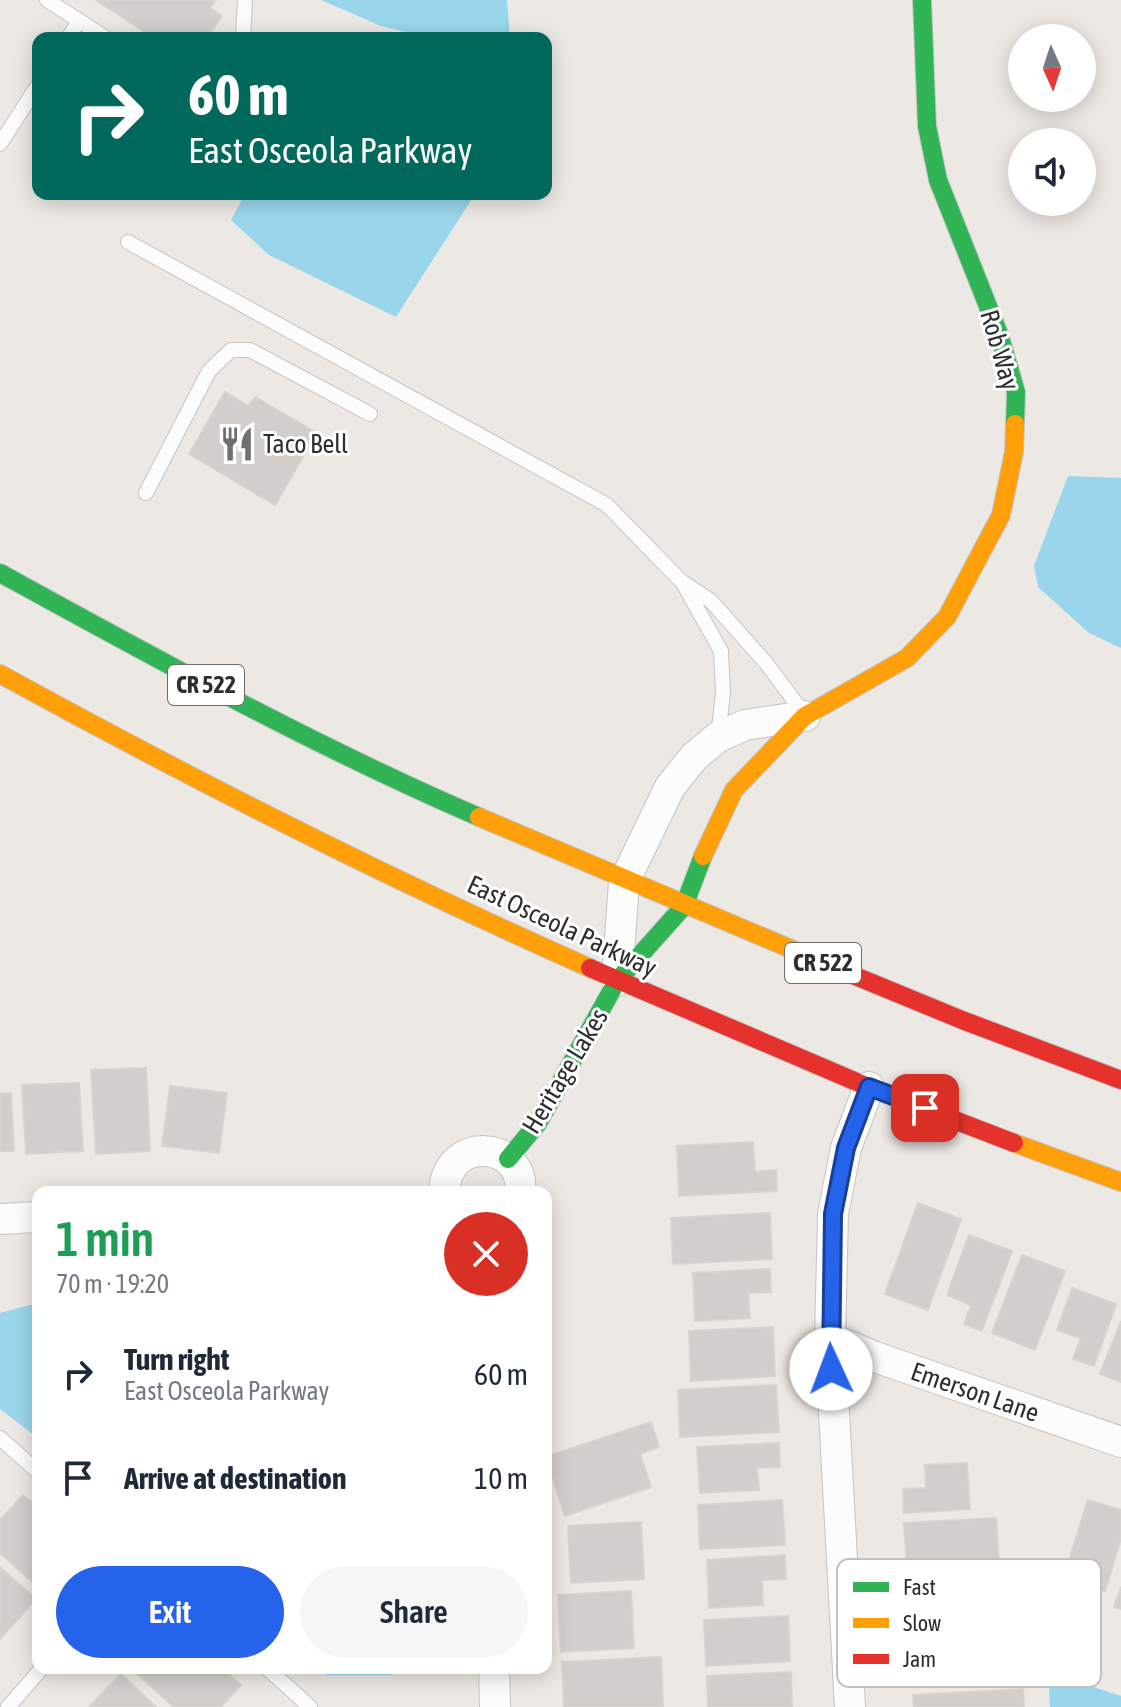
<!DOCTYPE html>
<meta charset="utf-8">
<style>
body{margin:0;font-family:"Asap Condensed",sans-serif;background:#f6f6f7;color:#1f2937;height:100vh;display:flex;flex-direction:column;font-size:30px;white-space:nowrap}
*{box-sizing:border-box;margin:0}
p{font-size:26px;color:#747a83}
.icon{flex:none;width:44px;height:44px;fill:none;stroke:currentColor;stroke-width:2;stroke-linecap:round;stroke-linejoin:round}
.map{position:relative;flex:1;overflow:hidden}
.side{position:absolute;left:32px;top:1186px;width:520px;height:488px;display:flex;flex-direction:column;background:#fff;border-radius:16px;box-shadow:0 4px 20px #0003}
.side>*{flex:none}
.hud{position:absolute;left:32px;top:32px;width:520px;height:168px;border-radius:16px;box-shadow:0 4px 20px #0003;background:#00695c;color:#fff;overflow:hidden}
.needle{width:52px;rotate:177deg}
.tools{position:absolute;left:1008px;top:24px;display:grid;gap:16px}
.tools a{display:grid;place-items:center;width:88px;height:88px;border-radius:50%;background:#fff;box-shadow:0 4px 20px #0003;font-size:40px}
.pin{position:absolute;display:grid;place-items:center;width:68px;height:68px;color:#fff;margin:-34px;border-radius:16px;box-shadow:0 4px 12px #0006}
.me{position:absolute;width:88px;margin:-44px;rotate:358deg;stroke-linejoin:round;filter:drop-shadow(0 0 6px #0008)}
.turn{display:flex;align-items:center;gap:28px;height:168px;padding:0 24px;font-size:36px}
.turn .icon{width:104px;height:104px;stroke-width:2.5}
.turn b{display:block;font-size:56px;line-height:68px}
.round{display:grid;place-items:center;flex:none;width:84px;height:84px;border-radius:42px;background:#f6f6f7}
.summary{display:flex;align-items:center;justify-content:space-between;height:136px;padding:0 24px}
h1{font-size:48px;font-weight:600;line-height:60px;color:#1e9e55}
.button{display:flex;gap:16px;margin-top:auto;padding:16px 24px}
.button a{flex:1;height:92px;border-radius:48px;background:#2563eb;color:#fff;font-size:32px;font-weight:600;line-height:92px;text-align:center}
.button a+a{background:#f6f6f7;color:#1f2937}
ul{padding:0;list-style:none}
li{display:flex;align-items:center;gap:24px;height:104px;padding:0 24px}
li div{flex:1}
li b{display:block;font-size:30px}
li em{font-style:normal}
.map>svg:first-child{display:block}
</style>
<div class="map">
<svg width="1121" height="1707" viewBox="0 0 1121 1707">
<rect width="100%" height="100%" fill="#ece8e4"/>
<!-- water -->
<path fill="#99d6ec" d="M321 0H507L510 38H430L381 26Z
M245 194H475L396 317 269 255 231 220Z
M1068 476 1121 478V648L1089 633 1038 587 1034 566Z
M38 1303V1438L0 1409V1313Z
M319 1668H395L392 1675H327Z
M1048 1672 1121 1696V1707H1050Z"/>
<!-- building -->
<path fill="#d1cecb" stroke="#d7d4d0" stroke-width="2" d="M96 0H216L210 8 222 16 207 38H154Z
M225 392 249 406 255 397 317 433 275 505 189 454Z
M146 1068 150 1151 96 1154 91 1070Z
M79 1083 83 1151 26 1154 22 1085Z
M170 1086 227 1093 219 1153 162 1146Z
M11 1093 14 1151H0V1094Z
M753 1142 755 1172 776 1170 777 1191 679 1196 677 1146Z
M918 1203 961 1219 928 1310 885 1294Z
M770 1213 772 1259 673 1264 671 1218Z
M969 1235 1012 1251 982 1331 964 1324 971 1305 947 1295Z
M1022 1255 1065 1271 1035 1350 992 1333Z
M770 1269 771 1292 748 1293 750 1318 695 1321 693 1273Z
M1072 1288 1116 1304 1094 1366 1073 1359 1081 1338 1057 1330Z
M1121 1321V1382L1100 1374Z
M773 1327 775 1376 691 1381 689 1331Z
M776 1385 779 1432 680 1437 678 1390Z
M651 1422 659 1447 640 1454 651 1487 565 1516 546 1457Z
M779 1443 780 1467 757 1468 759 1490 700 1493 697 1447Z
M967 1463 970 1509 904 1513 903 1489 926 1488 925 1465Z
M23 1495 38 1508V1587L0 1553V1520Z
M782 1500 785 1545 700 1549 698 1505Z
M1088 1500 1121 1510V1539L1105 1591 1063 1579Z
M996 1518 999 1564 907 1569 904 1523Z
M641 1522 644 1579 571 1583 568 1526Z
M785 1555 786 1579 762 1580 763 1605 709 1608 707 1560Z
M0 1567 36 1599 0 1639Z
M1121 1587V1609L1114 1607Z
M631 1591 634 1648 561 1652 558 1595Z
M788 1616 790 1661 706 1666 704 1620Z
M661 1657 663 1707H564L562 1662Z
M141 1668H222L241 1685 221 1707H174L136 1673Z
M791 1672 792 1707H708L707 1676Z
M121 1674 156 1707H89Z
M1023 1689 1024 1707H914L913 1695Z"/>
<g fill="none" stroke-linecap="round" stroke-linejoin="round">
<!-- lane casing -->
<g stroke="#c5c4c5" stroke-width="16">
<path id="lane" d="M47 0 106 38
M68 38 79 21
M243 38 245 0
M0 144 38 85
M128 242 607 505 681 581 711 601 766 663 805 715
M146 493 209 371 231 350H250L370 414
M684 585 721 651 723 693 718 737
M0 1438 38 1472
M267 1668 310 1707
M8 1707 42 1668"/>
</g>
<!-- street casing -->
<g stroke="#c5c4c5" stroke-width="32">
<path id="street" d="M617 981 624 882 670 787 694 757 718 737 745 725 805 716
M444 1192C447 1133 526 1142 520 1192
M0 1219 38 1217
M830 1338 875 1357 1121 1442
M494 1668 495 1707
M850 1707 830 1338 833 1214 846 1148 869 1087"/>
</g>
<!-- fast casing -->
<g stroke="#c5c4c5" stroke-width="20">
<path id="fast" d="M922 0 927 126 938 180 999 334 1016 392 1015 424
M0 573C157 659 314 746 479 817
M508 1159 538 1123 617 981 684 906 703 856"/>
</g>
<!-- slow casing -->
<g stroke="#c5c4c5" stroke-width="20">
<path id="slow" d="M0 674C193 780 389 879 590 968
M479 817 843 971
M703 856 734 790 805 716 907 658 947 617 1001 515 1014 452 1015 424
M1014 1143 1121 1182"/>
</g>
<!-- jam casing -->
<g stroke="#c5c4c5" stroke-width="20">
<path id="jam" d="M590 968 866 1086 1014 1143
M843 971 962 1020 1121 1080"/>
</g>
<!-- lane -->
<use href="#lane" stroke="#fcfcfb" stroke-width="14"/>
<!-- street -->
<use href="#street" stroke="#fcfcfb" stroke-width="30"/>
<!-- fast -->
<use href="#fast" stroke="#30b455" stroke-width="18"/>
<!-- slow -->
<use href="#slow" stroke="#ff9f0a" stroke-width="18"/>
<!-- jam -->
<use href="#jam" stroke="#e5322d" stroke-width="18"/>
</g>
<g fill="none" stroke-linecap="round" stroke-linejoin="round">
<!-- route casing -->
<g stroke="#184099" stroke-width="20">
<path id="route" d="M831 1369 833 1214 846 1148 869 1087 925 1108"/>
</g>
<!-- route -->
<use href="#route" stroke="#2563eb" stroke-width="14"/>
</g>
<!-- icons -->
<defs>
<g id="restaurant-bare" transform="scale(2.76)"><path d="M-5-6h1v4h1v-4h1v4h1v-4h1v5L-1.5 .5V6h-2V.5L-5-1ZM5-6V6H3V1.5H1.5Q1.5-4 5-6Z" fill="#706f6e" stroke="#fff" stroke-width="2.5" paint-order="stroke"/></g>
</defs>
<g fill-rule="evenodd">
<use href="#restaurant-bare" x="237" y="444"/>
</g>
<g text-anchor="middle" stroke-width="6" stroke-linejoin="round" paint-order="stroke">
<!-- shield labels -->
<g fill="#fff" stroke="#6d6d6d" stroke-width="2">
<rect x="168" y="665" width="76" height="40" rx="6"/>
<rect x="785" y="943" width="76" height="40" rx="6"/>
</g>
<g font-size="24" font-weight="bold" fill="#2e2e2e">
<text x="206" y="693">CR 522</text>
<text x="823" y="971">CR 522</text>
</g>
<!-- street labels -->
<g font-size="26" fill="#2e2e2e" stroke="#fff">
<text transform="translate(1000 350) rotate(74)" y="9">Rob Way</text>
<text transform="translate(562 926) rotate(25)" y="9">East Osceola Parkway</text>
<text transform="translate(565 1071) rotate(-59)" y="9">Heritage Lakes</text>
<text transform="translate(975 1392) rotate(19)" y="9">Emerson Lane</text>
</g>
<!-- poi labels -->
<g font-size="26" fill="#2e2e2e" stroke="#fff" text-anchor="start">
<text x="263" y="453">Taco Bell</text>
</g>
</g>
<!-- legend -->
<rect x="837" y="1559" width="264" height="128" rx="12" fill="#fff" stroke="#c0c0c0" stroke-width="2"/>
<rect x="853" y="1582" width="36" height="10" fill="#30b455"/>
<rect x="853" y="1618" width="36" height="10" fill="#ff9f0a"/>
<rect x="853" y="1654" width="36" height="10" fill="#e5322d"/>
<g font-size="22" fill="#2e2e2e">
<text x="903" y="1595">Fast</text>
<text x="903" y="1631">Slow</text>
<text x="903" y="1667">Jam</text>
</g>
</svg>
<div class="tools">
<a><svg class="needle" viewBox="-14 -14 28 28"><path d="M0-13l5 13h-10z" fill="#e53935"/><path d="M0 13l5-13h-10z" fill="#747a83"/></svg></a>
<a><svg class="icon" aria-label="sound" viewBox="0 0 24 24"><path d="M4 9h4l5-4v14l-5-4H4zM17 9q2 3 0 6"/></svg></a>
</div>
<div class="pin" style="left:925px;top:1108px;background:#d93025"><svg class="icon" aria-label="arrive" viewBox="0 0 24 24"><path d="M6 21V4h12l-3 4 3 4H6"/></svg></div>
<svg class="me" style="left:831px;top:1369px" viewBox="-20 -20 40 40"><circle r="19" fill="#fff"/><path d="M0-13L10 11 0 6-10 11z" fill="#2563eb"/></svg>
<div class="hud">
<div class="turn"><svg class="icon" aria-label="right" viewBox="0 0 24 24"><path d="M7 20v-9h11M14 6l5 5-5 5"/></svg><div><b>60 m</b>East Osceola Parkway</div></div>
</div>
<section class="side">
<div class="summary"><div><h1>1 min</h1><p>70 m · 19:20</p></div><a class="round" style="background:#d93025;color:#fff"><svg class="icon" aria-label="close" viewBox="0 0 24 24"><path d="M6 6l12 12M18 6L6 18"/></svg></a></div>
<ul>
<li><svg class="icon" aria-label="right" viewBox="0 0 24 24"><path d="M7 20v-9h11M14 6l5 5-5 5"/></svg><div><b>Turn right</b><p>East Osceola Parkway</p></div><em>60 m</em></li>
<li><svg class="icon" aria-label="arrive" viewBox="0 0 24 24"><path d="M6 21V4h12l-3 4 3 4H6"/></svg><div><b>Arrive at destination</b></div><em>10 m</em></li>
</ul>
<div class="button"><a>Exit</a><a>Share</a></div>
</section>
</div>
